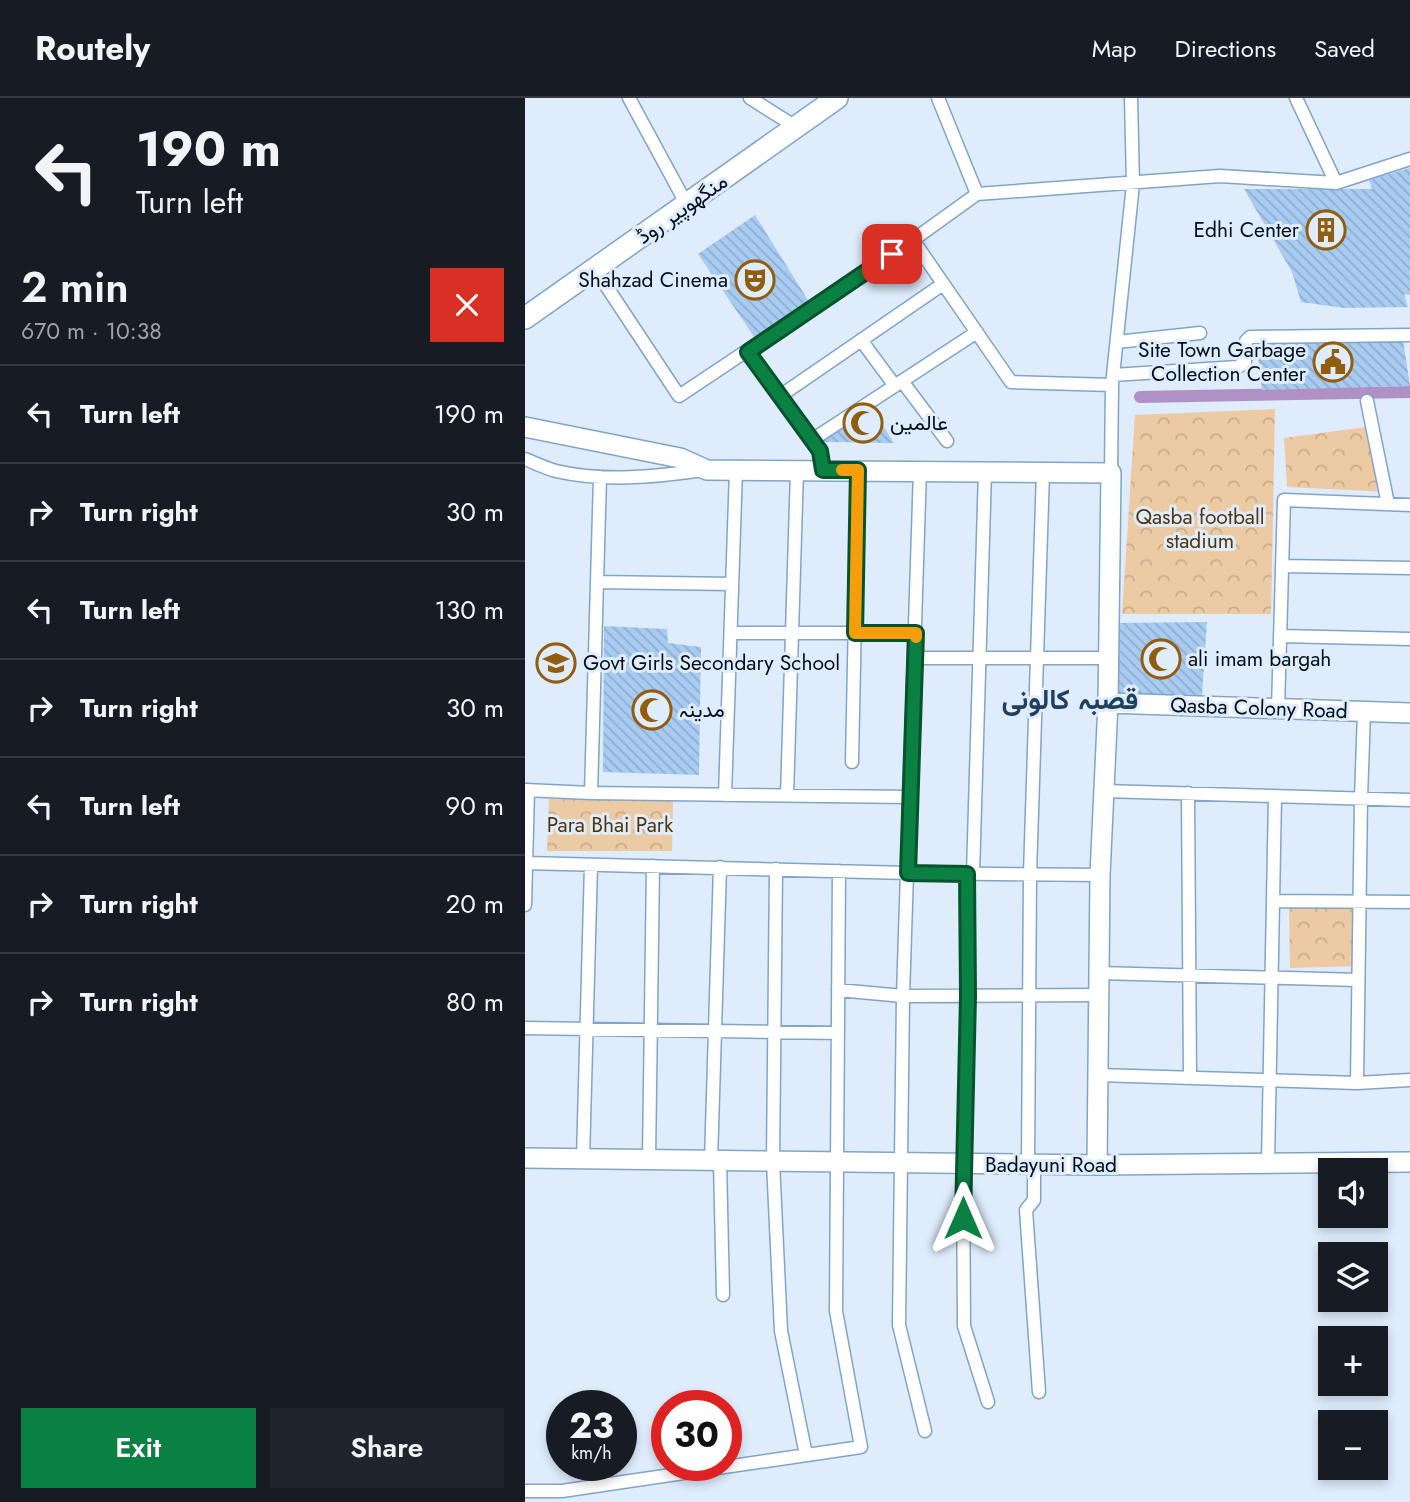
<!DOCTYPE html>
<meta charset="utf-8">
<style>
body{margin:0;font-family:Jost,Vazirmatn,sans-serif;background:#20242c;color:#f1f3f6;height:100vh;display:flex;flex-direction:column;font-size:26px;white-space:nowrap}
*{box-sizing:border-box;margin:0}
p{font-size:23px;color:#9ea1a6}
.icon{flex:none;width:38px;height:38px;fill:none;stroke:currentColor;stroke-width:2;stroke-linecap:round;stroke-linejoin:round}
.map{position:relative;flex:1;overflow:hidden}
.details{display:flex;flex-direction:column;background:#171b24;width:525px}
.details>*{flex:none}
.guide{background:#171b24;color:#f1f3f6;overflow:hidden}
.tools{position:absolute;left:793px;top:1060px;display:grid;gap:14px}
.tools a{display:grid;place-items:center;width:70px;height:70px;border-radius:0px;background:#171b24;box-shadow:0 4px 10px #0003;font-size:35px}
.speed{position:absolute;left:21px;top:1292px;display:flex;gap:14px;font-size:35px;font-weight:700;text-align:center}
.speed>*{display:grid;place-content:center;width:91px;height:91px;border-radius:50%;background:#171b24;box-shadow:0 4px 10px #0003;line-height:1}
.speed small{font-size:18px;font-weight:400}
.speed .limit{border:10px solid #d22;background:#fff;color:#111}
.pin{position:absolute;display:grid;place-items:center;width:60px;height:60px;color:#fff;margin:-30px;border-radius:14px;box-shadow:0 4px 10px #0006}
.me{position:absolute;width:77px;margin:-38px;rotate:0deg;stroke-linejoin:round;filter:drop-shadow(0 0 5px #0008)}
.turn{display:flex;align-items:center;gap:24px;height:147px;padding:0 21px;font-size:32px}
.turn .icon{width:91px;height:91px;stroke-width:2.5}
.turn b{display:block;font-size:49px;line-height:60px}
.round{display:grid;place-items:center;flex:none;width:74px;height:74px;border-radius:0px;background:#20242c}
.head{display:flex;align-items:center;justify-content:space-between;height:119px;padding:0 21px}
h1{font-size:42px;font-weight:600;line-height:52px}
.action{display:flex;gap:14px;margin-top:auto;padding:14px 21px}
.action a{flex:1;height:80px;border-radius:0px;background:#0b8043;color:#fff;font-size:28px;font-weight:600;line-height:80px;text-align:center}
.action a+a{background:#20242c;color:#f1f3f6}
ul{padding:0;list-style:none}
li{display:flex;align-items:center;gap:21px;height:98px;padding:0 21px;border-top:2px solid #363941}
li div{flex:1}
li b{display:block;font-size:26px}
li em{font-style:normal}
header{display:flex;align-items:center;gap:42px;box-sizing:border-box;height:98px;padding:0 35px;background:#171b24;border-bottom:2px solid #363941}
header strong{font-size:33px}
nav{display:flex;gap:38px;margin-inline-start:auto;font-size:24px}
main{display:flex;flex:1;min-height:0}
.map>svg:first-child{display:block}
</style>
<header>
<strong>Routely</strong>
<nav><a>Map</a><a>Directions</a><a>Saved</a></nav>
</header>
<main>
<section class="details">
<div class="guide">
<div class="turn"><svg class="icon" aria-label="left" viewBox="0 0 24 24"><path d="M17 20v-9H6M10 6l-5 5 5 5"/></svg><div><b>190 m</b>Turn left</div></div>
</div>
<div class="head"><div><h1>2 min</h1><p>670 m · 10:38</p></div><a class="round" style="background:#d93025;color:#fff"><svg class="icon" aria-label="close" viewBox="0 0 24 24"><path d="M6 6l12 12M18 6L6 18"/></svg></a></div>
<ul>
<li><svg class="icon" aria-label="left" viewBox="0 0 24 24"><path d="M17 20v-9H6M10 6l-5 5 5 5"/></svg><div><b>Turn left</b></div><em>190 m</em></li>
<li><svg class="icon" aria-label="right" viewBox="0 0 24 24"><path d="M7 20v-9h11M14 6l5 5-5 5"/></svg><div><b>Turn right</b></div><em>30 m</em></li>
<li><svg class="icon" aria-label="left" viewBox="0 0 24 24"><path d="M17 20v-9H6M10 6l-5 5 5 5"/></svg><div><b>Turn left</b></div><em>130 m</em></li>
<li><svg class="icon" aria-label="right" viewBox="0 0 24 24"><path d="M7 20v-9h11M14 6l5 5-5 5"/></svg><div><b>Turn right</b></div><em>30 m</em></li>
<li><svg class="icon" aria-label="left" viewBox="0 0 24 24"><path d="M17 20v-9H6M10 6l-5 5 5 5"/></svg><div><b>Turn left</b></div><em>90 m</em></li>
<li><svg class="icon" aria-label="right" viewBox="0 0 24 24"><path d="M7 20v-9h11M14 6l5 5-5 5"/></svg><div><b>Turn right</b></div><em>20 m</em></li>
<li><svg class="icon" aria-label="right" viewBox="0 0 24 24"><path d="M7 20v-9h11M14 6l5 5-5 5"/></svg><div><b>Turn right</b></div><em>80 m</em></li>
</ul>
<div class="action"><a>Exit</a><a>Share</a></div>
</section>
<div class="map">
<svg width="885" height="1404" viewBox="0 0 885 1404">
<defs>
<pattern id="forest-crowns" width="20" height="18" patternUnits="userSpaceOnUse" patternTransform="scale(1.75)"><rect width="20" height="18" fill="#eccaa4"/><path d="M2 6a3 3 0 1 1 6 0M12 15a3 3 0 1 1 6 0" fill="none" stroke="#c9ac8d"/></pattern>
<pattern id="building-back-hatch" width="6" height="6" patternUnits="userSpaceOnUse" patternTransform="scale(1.75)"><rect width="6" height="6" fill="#a8cbf1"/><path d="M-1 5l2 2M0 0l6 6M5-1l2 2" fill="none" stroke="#8fadce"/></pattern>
</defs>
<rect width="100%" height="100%" fill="#deecfc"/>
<!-- forest -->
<path fill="url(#forest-crowns)" d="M750 311 746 516H597L610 317Z
M848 328 864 394 762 389 759 340Z
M24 701 148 702 147 753H22Z
M764 806 832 809 833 868 765 870Z"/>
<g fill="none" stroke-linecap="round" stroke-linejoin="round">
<!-- canal -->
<path stroke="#b091c6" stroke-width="12" d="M615 299 885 294"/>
</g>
<!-- building -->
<path fill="url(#building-back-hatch)" d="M885 70V197L879 196 883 209 819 210 776 204 767 174 719 91H847L844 82Z
M230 117 286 207 232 243 173 156Z
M878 242 885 288 737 292 731 243Z
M346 309 369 345 300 344 296 340Z
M682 524 677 597 593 596 594 525Z
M79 528 142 531 143 545 176 549 174 677 78 674Z"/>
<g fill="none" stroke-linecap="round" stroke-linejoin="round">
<!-- street casing -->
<g stroke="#82a4c8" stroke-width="15">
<path id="street" d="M104 0 162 107
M225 0 271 29
M413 0 452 96
M771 0 811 85
M388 142 486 284 587 287
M70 171 154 298 388 142 452 96 695 78 811 85 885 61
M336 242 370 288
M592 244 675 235
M223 254 295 353 298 372
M588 277 713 269 720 264 721 243 725 239 885 237
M377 283 422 343
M255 298 418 186
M842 303 863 406
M287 342 452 234
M0 361C10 365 20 370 31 373 78 384 130 379 178 372
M395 372 378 898 374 1227 400 1333
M586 375 587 287 608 86 606 0
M757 468 885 470
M72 484 207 486
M206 535H391
M755 538 885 541
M390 560H583
M753 611 759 402 885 407
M327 664 333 372
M0 692 66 695 386 699
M579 693 885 702
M66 695 75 379
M663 695 665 980
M200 697 211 372
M262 698 272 372
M1 765 383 775 575 777
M251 771 248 1064 256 1233 281 1357
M442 776 443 898 438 1066 439 1228 463 1304
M448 776 460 373
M748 803 885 804
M0 807 3 692
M574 875 833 882
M313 892 378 898 574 897
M0 930 313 935
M573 977 832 985 885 982
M832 985 836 700 839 614
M58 1061 66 767
M124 1062 128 768
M186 1063 195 769
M195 1063 198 1197
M743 1066 750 698
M503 1067 505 776 518 374
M509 1067V1102L501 1112 514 1294
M0 1393H37L336 1349 311 1213 314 773"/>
</g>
<!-- secondary casing -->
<g stroke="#82a4c8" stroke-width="22">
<path id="secondary" d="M0 329 155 360 182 372 586 375 583 605 575 777 572 1067
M583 605 885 615
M0 1060 572 1067 885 1064"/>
</g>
<!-- primary casing -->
<g stroke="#82a4c8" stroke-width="24">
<path id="primary" d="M0 220 312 0"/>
</g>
<!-- street -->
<use href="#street" stroke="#fff" stroke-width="12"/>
<!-- secondary -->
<use href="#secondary" stroke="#fff" stroke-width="19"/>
<!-- primary -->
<use href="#primary" stroke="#fff" stroke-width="21"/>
</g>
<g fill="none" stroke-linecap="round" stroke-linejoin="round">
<!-- route casing -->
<g stroke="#07532c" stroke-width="18">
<path id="route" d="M367 156 223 254 295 353 298 372H333L330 535H391L383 775 442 776 443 898 438 1120"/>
</g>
<!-- route -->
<use href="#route" stroke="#0b8043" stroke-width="12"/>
<!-- slow -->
<path stroke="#f59e0b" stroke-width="12" d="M317 372H333L330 535H391V539"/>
</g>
<!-- icons -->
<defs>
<g id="building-ring" transform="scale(2.0125)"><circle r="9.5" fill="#deecfc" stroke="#915d0e" stroke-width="1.5"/><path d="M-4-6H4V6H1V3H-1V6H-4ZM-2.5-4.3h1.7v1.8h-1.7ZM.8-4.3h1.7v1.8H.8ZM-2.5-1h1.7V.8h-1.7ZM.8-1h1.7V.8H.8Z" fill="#915d0e"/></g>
<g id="theatre-ring" transform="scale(2.0125)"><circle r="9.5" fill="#deecfc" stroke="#915d0e" stroke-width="1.5"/><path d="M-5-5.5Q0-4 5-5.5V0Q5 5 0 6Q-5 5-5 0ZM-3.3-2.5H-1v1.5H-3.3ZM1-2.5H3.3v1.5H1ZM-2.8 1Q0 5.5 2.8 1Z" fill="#915d0e"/></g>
<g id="civic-ring" transform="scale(2.0125)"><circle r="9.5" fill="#deecfc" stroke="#915d0e" stroke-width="1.5"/><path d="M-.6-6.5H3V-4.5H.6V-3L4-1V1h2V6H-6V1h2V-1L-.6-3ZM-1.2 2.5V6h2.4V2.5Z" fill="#915d0e"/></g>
<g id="mosque-ring" transform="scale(2.0125)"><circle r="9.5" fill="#deecfc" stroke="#915d0e" stroke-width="1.5"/><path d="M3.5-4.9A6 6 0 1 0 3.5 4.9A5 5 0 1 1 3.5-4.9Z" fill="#915d0e"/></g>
<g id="school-ring" transform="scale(2.0125)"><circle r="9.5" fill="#deecfc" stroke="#915d0e" stroke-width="1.5"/><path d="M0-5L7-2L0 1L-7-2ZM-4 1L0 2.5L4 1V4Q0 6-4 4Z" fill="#915d0e"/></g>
</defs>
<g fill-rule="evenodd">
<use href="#building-ring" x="801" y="132"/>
<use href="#theatre-ring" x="230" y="182"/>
<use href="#civic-ring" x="808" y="264"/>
<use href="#mosque-ring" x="338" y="325"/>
<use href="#mosque-ring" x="636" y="561"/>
<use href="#school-ring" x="31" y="565"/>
<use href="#mosque-ring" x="127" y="612"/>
</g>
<g text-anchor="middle" stroke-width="6" stroke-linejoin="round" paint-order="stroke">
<!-- street labels -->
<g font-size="21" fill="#030d1a" stroke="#deecfc">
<text transform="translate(157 111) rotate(-35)" y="7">منگھوپیر روڈ</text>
<text transform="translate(734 610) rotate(2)" y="7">Qasba Colony Road</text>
<text x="526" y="1074">Badayuni Road</text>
</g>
<!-- poi labels -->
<g font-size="21" fill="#030d1a" stroke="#deecfc" text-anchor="start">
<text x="774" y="139" text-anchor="end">Edhi Center</text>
<text x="203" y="189" text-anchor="end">Shahzad Cinema</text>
<text x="781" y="259" text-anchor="end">Site Town Garbage<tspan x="781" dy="24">Collection Center</tspan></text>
<text x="365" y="332">عالمین</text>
<text x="663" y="568">ali imam bargah</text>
<text x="58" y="572">Govt Girls Secondary School</text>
<text x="154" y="619">مدینہ</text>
</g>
<!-- park labels -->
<g font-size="21" fill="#52350d" stroke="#deecfc">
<text x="675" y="426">Qasba football<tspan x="675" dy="24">stadium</tspan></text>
<text x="85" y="734">Para Bhai Park</text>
</g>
<!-- district labels -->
<g font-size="28" font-weight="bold" fill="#21405f" stroke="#deecfc">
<text x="545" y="611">قصبہ کالونی</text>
</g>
</g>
</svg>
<div class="tools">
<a><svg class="icon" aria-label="sound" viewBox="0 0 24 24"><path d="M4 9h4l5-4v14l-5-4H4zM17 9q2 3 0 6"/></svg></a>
<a><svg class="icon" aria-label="layers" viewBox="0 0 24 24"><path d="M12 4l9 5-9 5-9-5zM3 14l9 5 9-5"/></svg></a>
<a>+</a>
<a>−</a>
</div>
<div class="speed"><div>23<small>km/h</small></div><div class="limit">30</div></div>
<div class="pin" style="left:367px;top:156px;background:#d93025"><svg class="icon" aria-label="arrive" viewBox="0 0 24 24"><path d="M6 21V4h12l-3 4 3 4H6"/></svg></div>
<svg class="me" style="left:438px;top:1120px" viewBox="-20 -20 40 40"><path d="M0-17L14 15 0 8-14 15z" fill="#0b8043" stroke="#fff" stroke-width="4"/></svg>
</div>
</main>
